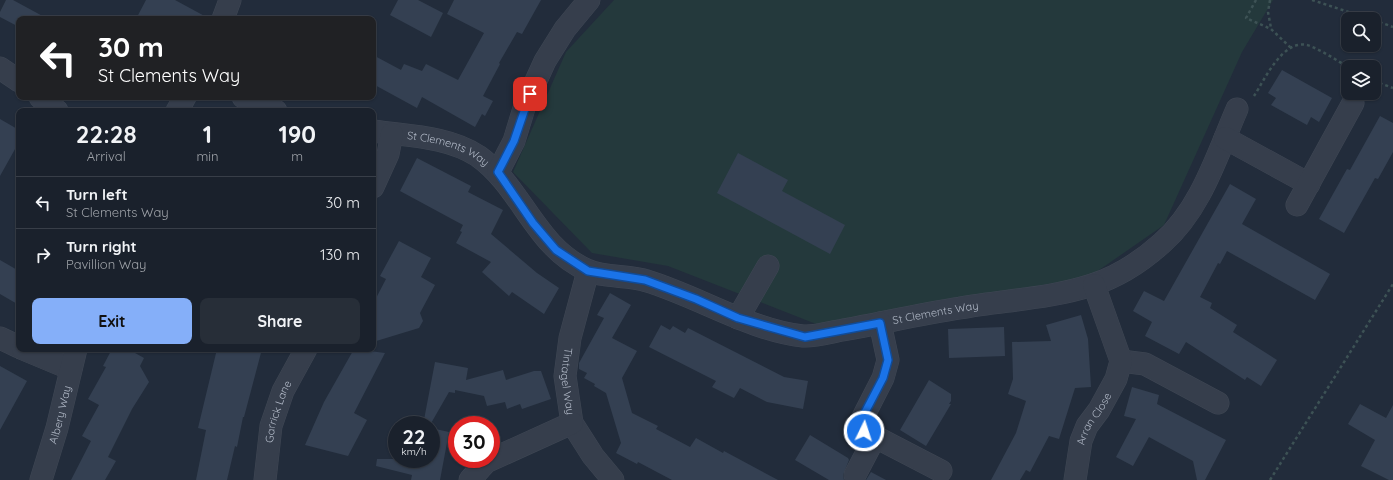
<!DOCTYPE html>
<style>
body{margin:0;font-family:Quicksand,sans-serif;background:#272e38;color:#f1f3f6;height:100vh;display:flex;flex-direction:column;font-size:15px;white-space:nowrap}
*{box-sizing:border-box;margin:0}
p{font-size:13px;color:#9fa3a9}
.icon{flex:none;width:22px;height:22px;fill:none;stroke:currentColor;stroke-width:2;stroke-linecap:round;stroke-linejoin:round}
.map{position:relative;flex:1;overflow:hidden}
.drawer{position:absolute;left:16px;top:108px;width:360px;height:244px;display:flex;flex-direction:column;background:#1a212c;border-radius:8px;box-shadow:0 1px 3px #0004,0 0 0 1px #383e48}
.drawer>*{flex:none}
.guide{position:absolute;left:16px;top:16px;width:360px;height:84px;border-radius:8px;box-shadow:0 1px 3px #0004,0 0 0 1px #383e48;background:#202124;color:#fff;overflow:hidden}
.buttons{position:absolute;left:1341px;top:12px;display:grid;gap:8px}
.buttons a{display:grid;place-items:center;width:40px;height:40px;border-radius:8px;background:#1a212c;box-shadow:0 1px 3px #0004,0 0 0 1px #383e48;font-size:20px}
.speed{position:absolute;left:388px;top:416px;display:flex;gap:8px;font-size:20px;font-weight:700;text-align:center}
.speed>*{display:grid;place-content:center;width:52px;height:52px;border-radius:50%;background:#1a212c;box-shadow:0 1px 3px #0004,0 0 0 1px #383e48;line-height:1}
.speed small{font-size:10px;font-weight:400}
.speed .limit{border:6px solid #d22;background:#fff;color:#111}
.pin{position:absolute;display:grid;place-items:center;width:34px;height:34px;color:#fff;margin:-17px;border-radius:8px;box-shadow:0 2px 6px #0006}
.me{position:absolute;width:44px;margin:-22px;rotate:4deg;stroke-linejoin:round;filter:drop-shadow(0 0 3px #0008)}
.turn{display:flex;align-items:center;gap:14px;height:84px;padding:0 16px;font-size:18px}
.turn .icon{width:52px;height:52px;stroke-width:2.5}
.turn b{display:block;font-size:28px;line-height:34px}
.eta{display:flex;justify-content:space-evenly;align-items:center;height:68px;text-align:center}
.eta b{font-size:24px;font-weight:700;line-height:28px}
.button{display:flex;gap:8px;margin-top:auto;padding:8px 16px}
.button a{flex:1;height:46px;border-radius:8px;background:#85aff9;color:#111;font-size:16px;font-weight:700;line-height:46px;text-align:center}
.button a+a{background:#272e38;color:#f1f3f6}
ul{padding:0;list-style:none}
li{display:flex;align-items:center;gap:12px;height:52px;padding:0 16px;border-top:1px solid #383e48}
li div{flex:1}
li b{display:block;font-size:15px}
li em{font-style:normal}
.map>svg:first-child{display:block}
</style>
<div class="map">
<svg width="1393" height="480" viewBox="0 0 1393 480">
<rect width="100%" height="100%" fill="#222c3b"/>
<!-- green -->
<path fill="#24393c" d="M614 0H1273L1242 52 1164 225 1089 277 816 324 668 266 592 253 513 172 566 52Z"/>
<!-- building -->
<path fill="#344052" d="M6 0H13L48 19H19V27L0 17V12Z
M146 0H175L210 19H136Z
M398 0H418L443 13 431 37 390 15Z
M454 0H541L522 34 517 32 499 63 500 64 483 96 493 101 485 116 482 114 475 127 422 97 417 108 373 84V55L401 70 404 64 422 71 426 64 458 80 484 33 447 14Z
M1282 70 1332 98 1319 122 1311 117 1307 125 1271 105 1276 98 1268 93Z
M1380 116 1393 123V152L1378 179 1375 178 1344 233 1319 219 1347 169 1350 170Z
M0 119 19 130V142L0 176Z
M738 153 788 180 782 191 845 225 830 254 717 193Z
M417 158 471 186 468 192 503 210 491 234 537 273 559 288 544 314 512 292 509 296 482 272 491 262 456 243 462 232 460 231 463 225 400 191Z
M1230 184 1256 199 1242 224 1330 274 1315 300 1227 251 1220 264 1218 263 1200 297 1212 303 1210 308 1237 325 1233 332 1277 360 1261 386 1247 377 1245 380 1186 342 1179 354 1145 336 1152 322 1133 311 1144 291 1164 301Z
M399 241 431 258 421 277 435 285 420 313 423 321 419 328 373 342V304L386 279 380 276Z
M0 260 19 271V305L0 294Z
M610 293 631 305 612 338 637 351 622 378 632 413 658 426 656 429 690 447 696 438 723 453 724 451 778 480H672L638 462 637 464 616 453 621 443 606 393 594 386 595 384 584 378 587 373 579 369V363L604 318 597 315Z
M1081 315 1088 339 1091 387 1075 388 1059 439 1049 436 1030 472 1026 470 1020 480H991L1016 433 1026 401 1008 394 1013 379 1012 342 1051 341 1046 325Z
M661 325 670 330 673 326 685 333 688 328 784 377 808 381 803 409 767 402 740 388 734 398 712 387 716 381 649 347Z
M1004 327 1005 356 949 358 948 329Z
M112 349H128L144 358 140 366 149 382 132 409 108 457 116 461 105 480H71L91 441 82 436 99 405 88 399 106 367 103 366Z
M217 349H262L244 417H243L237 447 235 446 227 480H196L206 430 198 428Z
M354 349 385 353 354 413 367 420 348 456 305 445 324 402Z
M435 362 468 368 466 380 503 370 506 380 534 371H541L551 399 522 409 520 404 507 409 505 402 487 406 484 396 455 390V393L449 392 430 425H423Z
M0 366 27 381 0 430Z
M929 380 951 394V401L949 404H951L926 446 900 430Z
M1132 387 1159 395 1157 404 1226 440 1205 480H1197L1193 461 1149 437 1133 466 1116 457 1136 419 1124 416Z
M1360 404 1386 418 1393 405V480H1389L1361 466 1375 440 1348 424Z
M431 428 449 432 440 480H411L412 475 376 466 377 459H431Z
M810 435 848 458 849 460 843 475 844 480H829L795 460Z
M871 472 886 480H866Z"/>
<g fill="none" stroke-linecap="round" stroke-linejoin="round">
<!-- minor casing -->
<g stroke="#3f4754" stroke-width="23">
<g id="minor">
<path d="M223 19 230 0"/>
<path d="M0 68 19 81"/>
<path d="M40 97 57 111"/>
<path d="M243 97 276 111"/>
<path d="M177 111 185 97"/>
<path id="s1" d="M373 131C407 136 448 136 478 156 522 187 535 247 587 270 604 278 629 275 647 281 697 296 752 331 803 336 815 337 831 332 843 330 882 323 921 314 960 308 1004 300 1049 299 1092 285 1117 277 1142 261 1162 243 1201 209 1217 155 1237 109"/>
<path d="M1225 138 1309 184"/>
<path d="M498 172 514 141 525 105 545 61 565 29 589 0"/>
<path d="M373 187 388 154 392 134"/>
<path d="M1297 205 1353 103"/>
<path id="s2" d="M588 271 570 338 565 376 572 423 593 456 613 480"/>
<path d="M738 318 768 266"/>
<path d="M880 323 888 360 883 378 861 421 864 431 941 471"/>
<path d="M0 338 19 347"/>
<path d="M23 349 71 369"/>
<path d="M1121 361 1145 364 1218 403"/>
<path d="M855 475 875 437"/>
<path id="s3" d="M41 480 57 428 76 349"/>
<path id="s4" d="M265 480 271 426 283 391 306 349"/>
<path d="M470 480 486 462 572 423"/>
<path id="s5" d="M1075 480 1081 441 1087 426 1099 410 1116 379 1121 361 1094 285"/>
</g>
</g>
<!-- path -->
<path stroke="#3d5255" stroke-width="2.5" stroke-dasharray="3 3" stroke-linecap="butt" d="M1256 0 1246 18 1271 29 1290 47
M1270 0 1268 12 1271 28
M1312 0 1370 19
M1374 20 1393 27
M1374 81 1393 88
M1254 96C1265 79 1284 36 1310 46 1323 51 1336 60 1348 67
M1270 480 1393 284"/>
<!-- minor -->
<use href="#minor" stroke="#363e4c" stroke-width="22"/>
</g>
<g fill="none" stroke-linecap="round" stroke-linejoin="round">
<!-- route casing -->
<g stroke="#114b97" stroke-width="10">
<path id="route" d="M530 94 514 141 498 172 533 223 556 250 588 271 645 280 696 299 738 318 805 337 880 323 888 360 883 378 861 420 864 431"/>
</g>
<!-- route -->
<use href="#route" stroke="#1a73e8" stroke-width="7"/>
</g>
<g text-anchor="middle" stroke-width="4" stroke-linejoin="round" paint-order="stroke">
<!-- street labels -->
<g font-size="11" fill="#b1b9c7" stroke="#1b2330">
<text dy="4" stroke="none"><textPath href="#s1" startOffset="78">St Clements Way</textPath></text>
<text dy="4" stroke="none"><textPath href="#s1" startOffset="630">St Clements Way</textPath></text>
<text dy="4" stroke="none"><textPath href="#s2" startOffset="113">Tintagel Way</textPath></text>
<text dy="4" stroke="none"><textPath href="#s4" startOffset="70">Garrick Lane</textPath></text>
<text dy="4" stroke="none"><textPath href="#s3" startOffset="68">Albery Way</textPath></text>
<text dy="4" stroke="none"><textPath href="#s5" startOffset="65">Arran Close</textPath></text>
</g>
</g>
</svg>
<div class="buttons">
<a><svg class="icon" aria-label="search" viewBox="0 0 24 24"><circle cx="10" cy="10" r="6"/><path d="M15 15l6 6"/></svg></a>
<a><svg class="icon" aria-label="layers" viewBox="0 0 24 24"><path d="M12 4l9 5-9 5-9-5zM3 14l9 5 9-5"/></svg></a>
</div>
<div class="speed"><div>22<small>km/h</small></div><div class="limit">30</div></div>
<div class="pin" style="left:530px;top:94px;background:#d93025"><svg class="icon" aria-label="arrive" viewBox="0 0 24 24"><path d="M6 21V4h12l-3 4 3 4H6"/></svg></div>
<svg class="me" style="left:864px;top:431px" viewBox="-20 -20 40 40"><circle r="17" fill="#1a73e8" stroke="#fff" stroke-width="3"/><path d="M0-11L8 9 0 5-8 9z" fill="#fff"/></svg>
<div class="guide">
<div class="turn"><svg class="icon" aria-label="left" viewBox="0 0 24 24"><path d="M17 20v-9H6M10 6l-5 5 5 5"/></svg><div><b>30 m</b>St Clements Way</div></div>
</div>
<section class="drawer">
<div class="eta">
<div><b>22:28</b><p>Arrival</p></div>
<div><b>1</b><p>min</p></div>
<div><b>190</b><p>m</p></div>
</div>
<ul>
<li><svg class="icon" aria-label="left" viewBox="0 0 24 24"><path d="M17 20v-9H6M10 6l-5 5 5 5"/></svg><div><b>Turn left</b><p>St Clements Way</p></div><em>30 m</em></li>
<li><svg class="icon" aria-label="right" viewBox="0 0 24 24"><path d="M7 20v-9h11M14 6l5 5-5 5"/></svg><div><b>Turn right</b><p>Pavillion Way</p></div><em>130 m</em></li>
</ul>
<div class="button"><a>Exit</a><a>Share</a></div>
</section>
</div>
